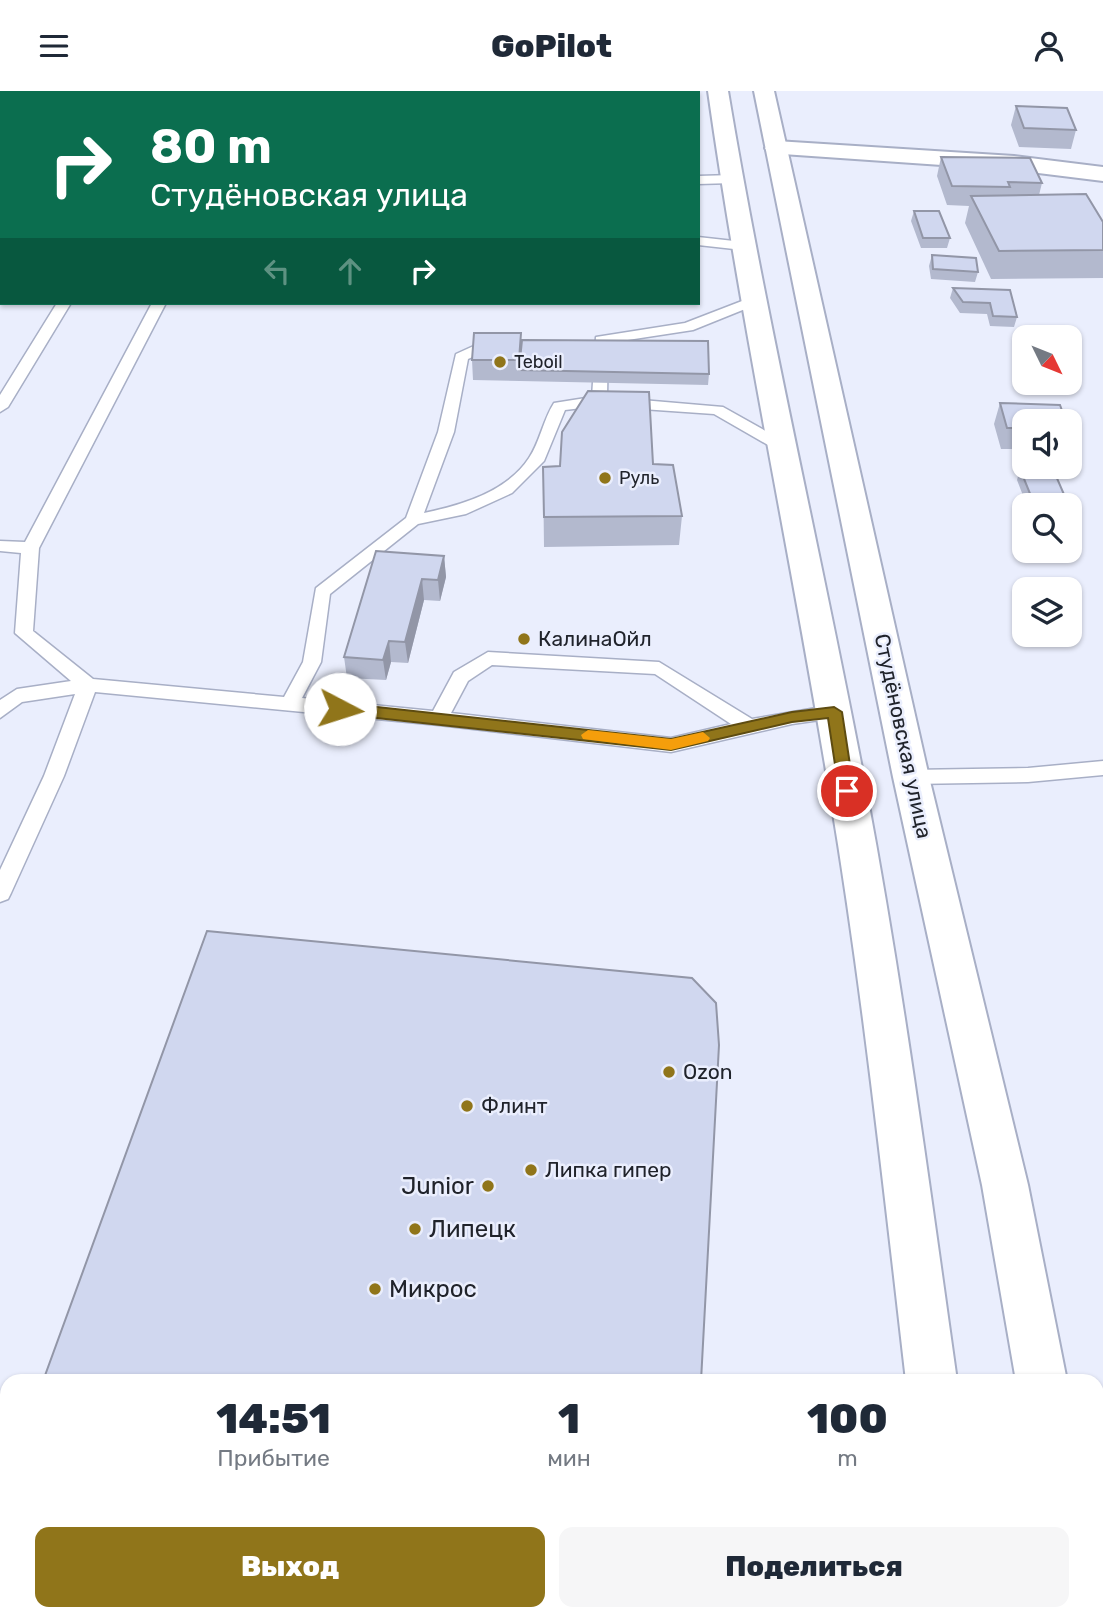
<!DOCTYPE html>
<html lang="ru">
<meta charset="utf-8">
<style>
body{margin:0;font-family:Rubik,sans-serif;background:#f6f6f7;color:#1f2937;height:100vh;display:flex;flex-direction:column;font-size:26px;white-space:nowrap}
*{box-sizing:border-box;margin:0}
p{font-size:23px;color:#747a83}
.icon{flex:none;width:38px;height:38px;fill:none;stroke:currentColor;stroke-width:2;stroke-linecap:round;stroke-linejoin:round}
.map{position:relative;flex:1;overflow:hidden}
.drawer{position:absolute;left:0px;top:1283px;width:1104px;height:247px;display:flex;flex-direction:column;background:#fff;border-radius:21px 21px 0 0;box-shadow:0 2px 5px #0004}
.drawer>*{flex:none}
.guide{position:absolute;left:0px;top:0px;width:700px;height:214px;box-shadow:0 2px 5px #0004;background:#0b6e4f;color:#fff;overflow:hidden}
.needle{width:46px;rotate:133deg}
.buttons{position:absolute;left:1012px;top:234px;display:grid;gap:14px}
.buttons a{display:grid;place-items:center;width:70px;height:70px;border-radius:14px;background:#fff;box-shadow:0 2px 5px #0004;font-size:35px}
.pin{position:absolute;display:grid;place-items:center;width:60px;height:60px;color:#fff;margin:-30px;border:4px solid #fff;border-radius:50%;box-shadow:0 2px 7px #0007}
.me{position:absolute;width:77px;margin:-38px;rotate:95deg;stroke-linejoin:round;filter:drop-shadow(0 0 5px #0008)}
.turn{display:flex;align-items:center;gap:24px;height:147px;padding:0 35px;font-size:32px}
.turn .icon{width:91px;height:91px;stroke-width:2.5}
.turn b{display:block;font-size:49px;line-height:60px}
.lanes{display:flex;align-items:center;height:66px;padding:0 35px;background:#0003;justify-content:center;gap:35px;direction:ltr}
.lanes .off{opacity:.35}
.eta{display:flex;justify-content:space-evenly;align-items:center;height:119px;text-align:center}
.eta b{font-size:42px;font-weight:800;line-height:49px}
.cta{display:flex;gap:14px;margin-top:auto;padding:14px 35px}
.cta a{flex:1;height:80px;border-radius:14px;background:#90751a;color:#fff;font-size:28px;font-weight:800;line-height:80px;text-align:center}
.cta a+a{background:#f6f6f7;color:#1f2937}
header{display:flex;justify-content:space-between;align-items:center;height:91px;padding:0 35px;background:#fff;font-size:32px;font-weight:800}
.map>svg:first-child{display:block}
</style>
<header><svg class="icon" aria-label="menu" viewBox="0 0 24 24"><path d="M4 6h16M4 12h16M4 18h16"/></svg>GoPilot<svg class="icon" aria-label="person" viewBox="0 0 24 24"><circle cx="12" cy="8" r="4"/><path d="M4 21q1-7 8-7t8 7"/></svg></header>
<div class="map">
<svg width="1103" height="1529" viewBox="0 0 1103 1529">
<rect width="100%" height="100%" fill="#eaeefd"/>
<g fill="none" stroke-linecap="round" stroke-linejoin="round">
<!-- lane casing -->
<g stroke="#a8afc6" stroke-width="3">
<path id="lane" d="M187 0H199L187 2Z
M263 0H275L263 2Z
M0 44H2V52H0Z
M698 85 733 84 739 88 733 92 698 93Z
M698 146 743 151 750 155 743 159 698 154Z
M755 205 762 209 760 212 693 239 608 252 607 306 723 316 787 352V358H775L714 323 599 315 565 319 544 370 512 402 466 423 418 433 330 503 321 571 302 607 433 620 454 581 488 561 659 571 752 628 834 614 841 616 844 621 841 626 792 633 671 661 439 634 95 601 64 685 11 802 8 808 0 811V779L44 685 75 603 22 611 0 627V609L17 598 71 590 15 542 21 462 0 460V450L25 451 152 212H166L39 457 33 540 93 588 284 606 303 571 316 497 406 427 438 341 456 263 489 248 505 252 468 268 454 341 424 422C461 414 507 401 529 367 540 351 543 329 554 312L592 306 596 246 685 232ZM492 574 655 583 731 633 671 647 451 622 468 590Z
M57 212H71L8 316 0 321V304Z
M1103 670V684L1028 691 911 693 904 691 901 686 904 681 911 679 1028 677Z"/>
</g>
<!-- street casing -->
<g stroke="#a8afc6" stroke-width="4">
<path id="street" d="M776 50 1014 65 1103 76V90L1014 79 768 62 765 57Z"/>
</g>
<!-- primary casing -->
<g stroke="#a8afc6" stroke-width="4">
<path id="primary" d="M708 0H728C767 234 822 465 866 698 903 894 929 1092 957 1290H906C883 1092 862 894 829 698 791 465 741 234 708 0Z
M754 0H774L929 686 1028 1094 1067 1290H1016L982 1094 893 686Z
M1097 1498 1103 1501V1529H1059L1058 1522H1097Z
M936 1522H992L993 1529H937Z"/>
</g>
<!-- lane -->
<use href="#lane" fill="#fff" fill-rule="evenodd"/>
<!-- street -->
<use href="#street" fill="#fff" fill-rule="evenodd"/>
<!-- primary -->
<use href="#primary" fill="#fff" fill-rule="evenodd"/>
</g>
<!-- wall -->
<path fill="#b3b9ce" d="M0 0H173L172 2H2V5H0Z
M610 0H650V2H610Z
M0 8H2V37H0Z
M1016 15 1076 39 1071 58 1019 56 1011 34Z
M941 66 1042 92 1039 104 1103 131V187L991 188 965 132 969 115 947 114 937 85Z
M914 120 950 147 947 157H921L911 130Z
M932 164 978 181 975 191 931 188 929 175Z
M953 197 1010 199 1017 226 1014 236 990 235 987 223 960 222 950 207Z
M521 242V252L709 283 708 294 473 289 472 269Z
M1000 312 1024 331V358H1001L994 333Z
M653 373 682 425 679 454 544 456 543 376Z
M1020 378 1069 415H1027L1017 389Z
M444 465 446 486 440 510 424 509 408 572 391 571 386 589 347 587 344 566Z"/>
<!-- shaded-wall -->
<path fill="#9296a7" d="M444 465 446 486 440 510 438 489Z
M422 488 424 509 408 572 405 551Z
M389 550 391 571 386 589 383 569Z"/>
<!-- building -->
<path fill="#d0d7ef" stroke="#9296a7" stroke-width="2" d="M433 1 464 2H433Z
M0 8H2V27H0Z
M1016 15 1067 17 1076 39 1024 37Z
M941 66 1030 67 1042 92 1008 91 1010 96 952 95Z
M1086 103 1103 131V159L999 160 971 105Z
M914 120H939L950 147H923Z
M932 164 976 167 978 181 933 178Z
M953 197 1010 199 1017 226 993 225 990 212 963 211Z
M474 242H521L519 269H472Z
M522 249 708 250 709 283 519 279Z
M588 300 649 301 653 373 673 374 682 425 544 426 543 376 560 375 562 341Z
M1000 312 1060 314 1066 331H1024V337H1007Z
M1020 378H1053L1069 415H1035Z
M376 460 444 465 438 489 422 488 405 551 389 550 383 569 344 566Z
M207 840 692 887 716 912 719 954 701 1290H43Z
M7 1388V1522H689V1529H0V1408Z"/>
<!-- route -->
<path fill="#90751a" stroke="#5e4c11" stroke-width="2" d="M340 612 671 648 792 621 834 616 842 621 854 700 847 706 839 700 828 627 792 631 671 659 340 623 332 618Z"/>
<!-- slow -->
<path fill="#f59e0b" d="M588 639 671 648 703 641 710 647 708 650 671 659 583 648 581 644Z"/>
<!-- markers -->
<g fill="#90751a" stroke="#eaeefd" stroke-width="2.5">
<circle cx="500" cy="271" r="7"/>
<circle cx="605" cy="387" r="7"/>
<circle cx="524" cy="548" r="7"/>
<circle cx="669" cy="981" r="7"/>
<circle cx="467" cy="1015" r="7"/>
<circle cx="531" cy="1079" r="7"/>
<circle cx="488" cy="1095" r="7"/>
<circle cx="415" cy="1138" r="7"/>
<circle cx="375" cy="1198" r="7"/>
</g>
<g text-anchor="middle" stroke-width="5" stroke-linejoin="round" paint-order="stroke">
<!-- far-poi labels -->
<g font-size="18" fill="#20232b" stroke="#eaeefd" text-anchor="start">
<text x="514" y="277">Teboil</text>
<text x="619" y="393">Руль</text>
</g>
<!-- poi labels -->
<g font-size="21" fill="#20232b" stroke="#eaeefd" text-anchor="start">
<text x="538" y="555">КалинаОйл</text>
<text x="683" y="988">Ozon</text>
<text x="481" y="1022">Флинт</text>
<text x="545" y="1086">Липка гипер</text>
</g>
<!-- street labels -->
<g font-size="21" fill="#20232b" stroke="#eaeefd">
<text transform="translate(903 645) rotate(78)" y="7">Студёновская улица</text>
</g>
<!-- near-poi labels -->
<g font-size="24" fill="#20232b" stroke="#eaeefd" text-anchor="start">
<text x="474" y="1103" text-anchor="end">Junior</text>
<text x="429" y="1146">Липецк</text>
<text x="389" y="1206">Микрос</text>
</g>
</g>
</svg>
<div class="buttons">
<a><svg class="needle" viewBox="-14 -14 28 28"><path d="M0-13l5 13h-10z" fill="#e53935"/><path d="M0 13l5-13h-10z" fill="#747a83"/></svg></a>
<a><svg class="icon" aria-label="sound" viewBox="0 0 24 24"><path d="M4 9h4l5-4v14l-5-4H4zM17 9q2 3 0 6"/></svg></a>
<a><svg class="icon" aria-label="search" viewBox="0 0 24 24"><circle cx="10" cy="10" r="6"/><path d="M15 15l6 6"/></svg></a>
<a><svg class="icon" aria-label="layers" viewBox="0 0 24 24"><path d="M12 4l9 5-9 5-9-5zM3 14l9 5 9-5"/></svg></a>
</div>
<div class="pin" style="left:847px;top:700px;background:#d93025"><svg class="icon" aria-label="arrive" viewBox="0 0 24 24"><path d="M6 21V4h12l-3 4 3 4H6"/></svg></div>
<svg class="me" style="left:340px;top:618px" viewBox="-20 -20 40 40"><circle r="19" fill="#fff"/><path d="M0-13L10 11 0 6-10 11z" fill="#90751a"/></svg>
<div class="guide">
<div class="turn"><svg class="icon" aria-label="right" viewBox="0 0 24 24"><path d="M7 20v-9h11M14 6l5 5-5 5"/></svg><div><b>80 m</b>Студёновская улица</div></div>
<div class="lanes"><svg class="icon off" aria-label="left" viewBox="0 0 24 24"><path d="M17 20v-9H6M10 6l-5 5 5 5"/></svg><svg class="icon off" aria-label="ahead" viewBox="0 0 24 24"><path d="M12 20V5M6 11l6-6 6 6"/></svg><svg class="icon" aria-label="right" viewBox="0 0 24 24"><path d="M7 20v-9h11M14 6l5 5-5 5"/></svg></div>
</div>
<section class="drawer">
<div class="eta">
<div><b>14:51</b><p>Прибытие</p></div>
<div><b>1</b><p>мин</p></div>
<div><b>100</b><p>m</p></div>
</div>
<div class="cta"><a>Выход</a><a>Поделиться</a></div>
</section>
</div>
